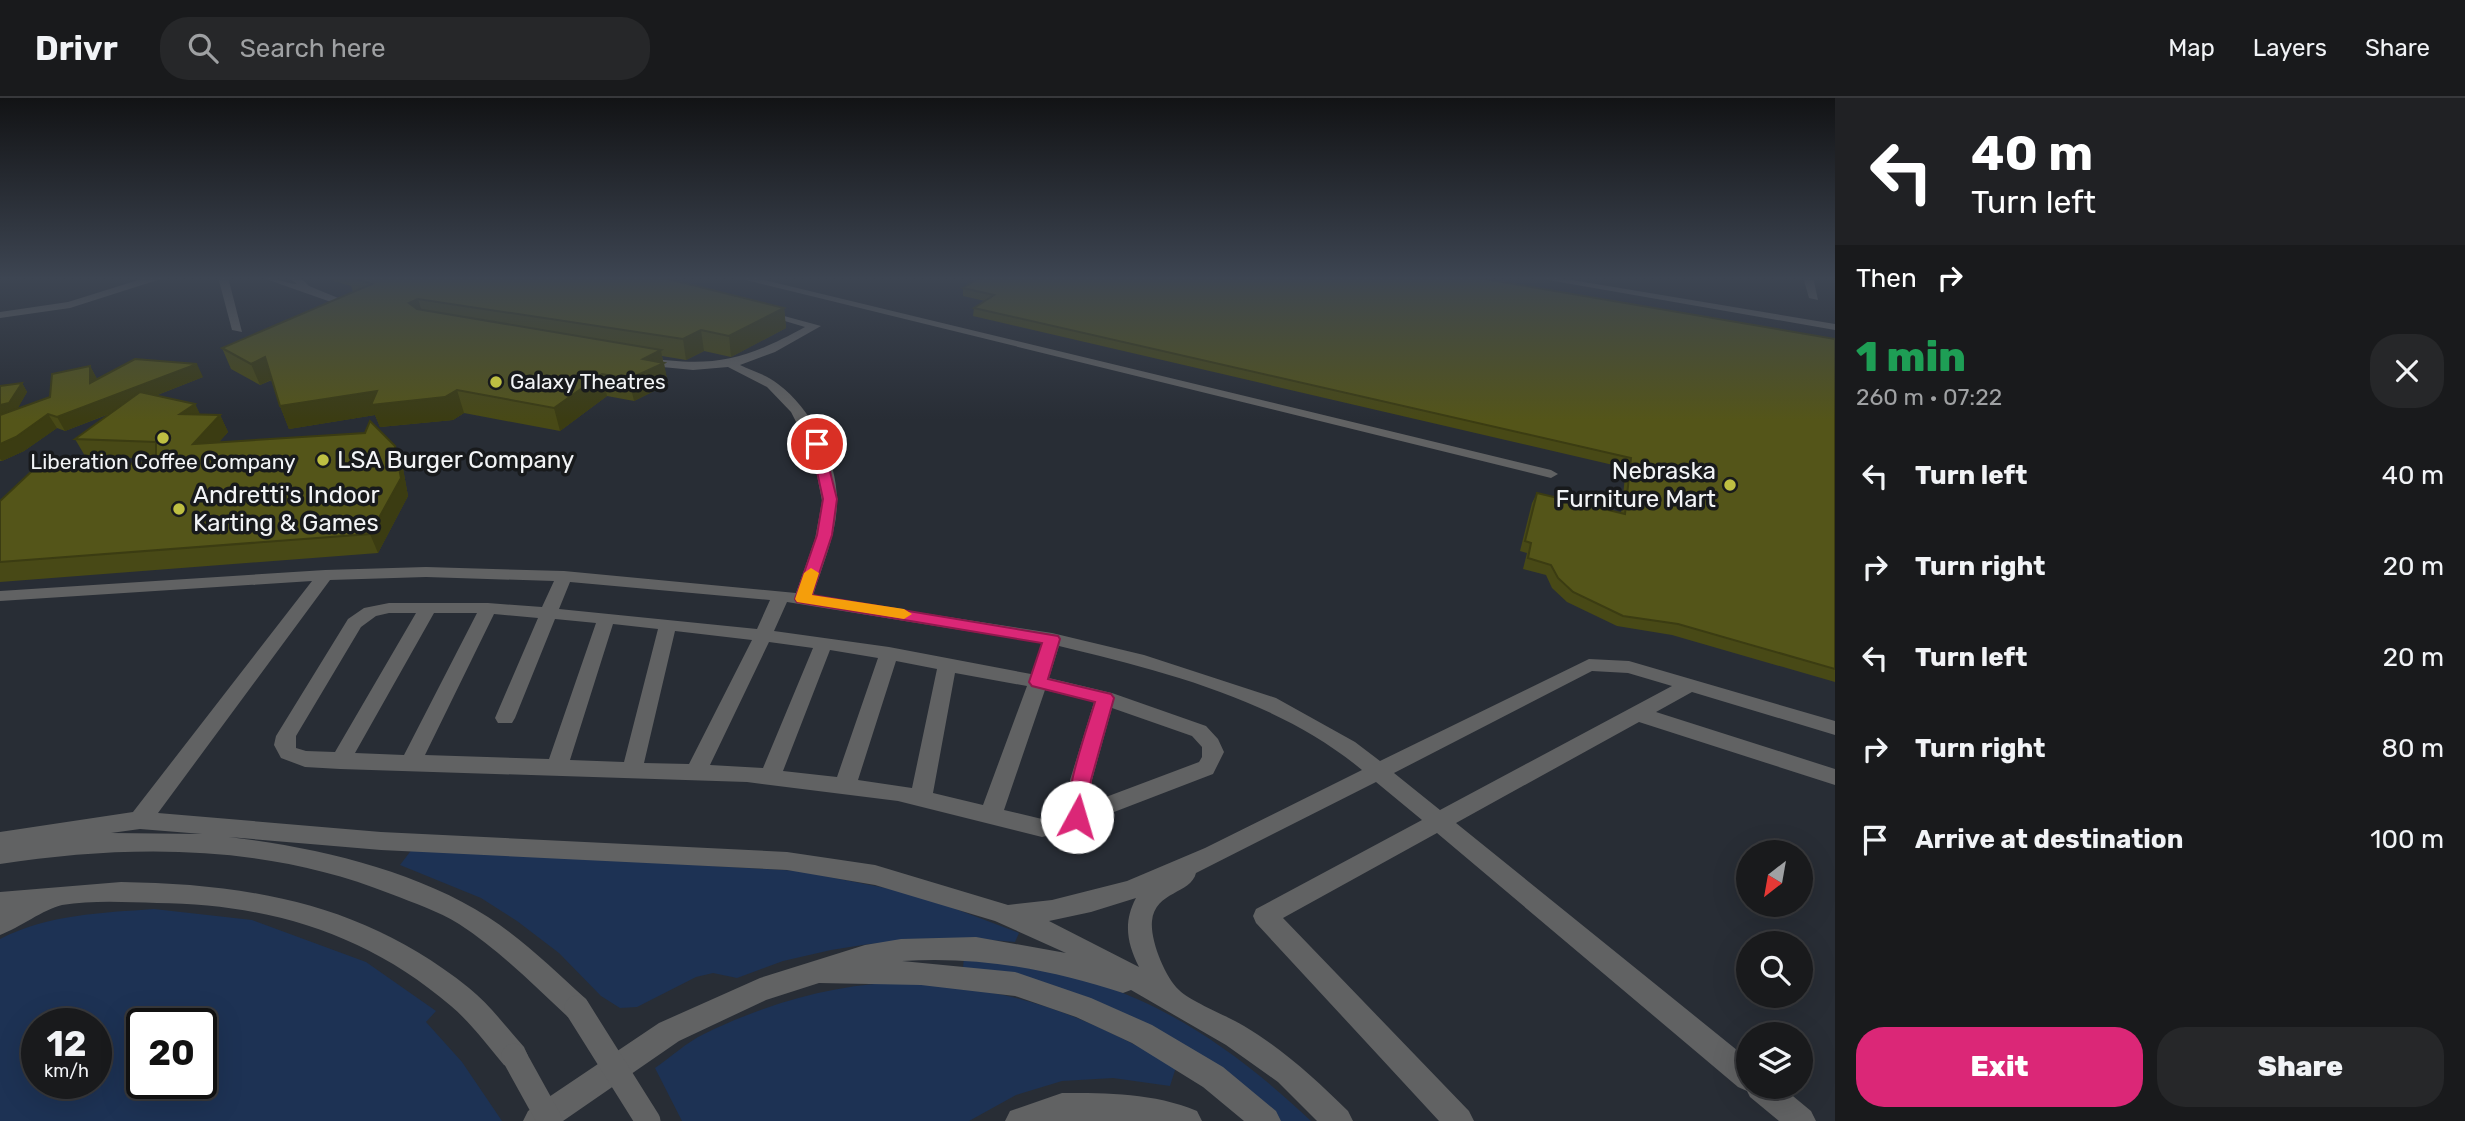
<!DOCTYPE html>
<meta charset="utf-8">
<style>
body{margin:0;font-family:Rubik,sans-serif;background:#262729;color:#f1f3f6;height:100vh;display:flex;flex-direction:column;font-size:26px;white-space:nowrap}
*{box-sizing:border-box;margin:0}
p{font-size:23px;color:#9fa1a3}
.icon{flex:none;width:38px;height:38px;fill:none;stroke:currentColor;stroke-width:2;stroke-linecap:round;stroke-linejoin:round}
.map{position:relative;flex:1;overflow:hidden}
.sheet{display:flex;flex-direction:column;background:#191a1c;width:630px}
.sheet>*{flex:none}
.top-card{background:#202124;color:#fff;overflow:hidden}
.needle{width:46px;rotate:211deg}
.controls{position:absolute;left:1736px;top:742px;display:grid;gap:14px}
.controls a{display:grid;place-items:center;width:77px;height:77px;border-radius:50%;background:#191a1c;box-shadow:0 7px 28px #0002,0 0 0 2px #37383b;font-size:35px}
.speed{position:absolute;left:21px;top:910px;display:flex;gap:14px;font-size:35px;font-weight:700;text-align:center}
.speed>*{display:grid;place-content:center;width:91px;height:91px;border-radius:50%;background:#191a1c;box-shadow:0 7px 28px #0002,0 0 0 2px #37383b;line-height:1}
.speed small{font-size:18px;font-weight:400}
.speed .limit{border:4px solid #111;border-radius:10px;background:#fff;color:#111}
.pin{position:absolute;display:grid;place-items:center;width:60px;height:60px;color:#fff;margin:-30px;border:4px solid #fff;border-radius:50%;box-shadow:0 2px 7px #0007}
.me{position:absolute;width:77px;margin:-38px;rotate:6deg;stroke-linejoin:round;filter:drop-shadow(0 0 5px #0008)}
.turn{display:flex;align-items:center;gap:24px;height:147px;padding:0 21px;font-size:32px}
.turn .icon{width:91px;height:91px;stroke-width:2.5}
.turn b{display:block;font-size:49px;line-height:60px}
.then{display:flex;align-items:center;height:66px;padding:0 21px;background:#0003;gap:14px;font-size:26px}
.round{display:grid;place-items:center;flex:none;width:74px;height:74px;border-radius:28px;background:#262729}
.summary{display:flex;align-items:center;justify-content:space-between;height:119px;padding:0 21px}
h1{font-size:42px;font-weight:800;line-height:52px;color:#1e9e55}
.cta{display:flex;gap:14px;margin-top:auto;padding:14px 21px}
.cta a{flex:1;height:80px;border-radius:28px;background:#db2777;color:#fff;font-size:28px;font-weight:800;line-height:80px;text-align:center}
.cta a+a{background:#262729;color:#f1f3f6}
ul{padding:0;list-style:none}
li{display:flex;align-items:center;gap:21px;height:91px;padding:0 21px}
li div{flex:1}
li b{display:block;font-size:26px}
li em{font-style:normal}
header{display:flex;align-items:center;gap:42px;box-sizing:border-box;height:98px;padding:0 35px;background:#191a1c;border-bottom:2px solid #37383b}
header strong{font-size:33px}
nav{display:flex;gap:38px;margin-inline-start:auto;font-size:24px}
.search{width:490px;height:63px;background:#262729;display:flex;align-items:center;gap:18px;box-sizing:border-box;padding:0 24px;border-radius:28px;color:#9fa1a3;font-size:26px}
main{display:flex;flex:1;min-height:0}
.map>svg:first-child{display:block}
</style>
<header>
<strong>Drivr</strong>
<div class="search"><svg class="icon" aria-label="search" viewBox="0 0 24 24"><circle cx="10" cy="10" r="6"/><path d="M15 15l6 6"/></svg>Search here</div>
<nav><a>Map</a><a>Layers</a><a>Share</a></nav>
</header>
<main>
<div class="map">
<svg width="1835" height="1023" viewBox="0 0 1835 1023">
<rect width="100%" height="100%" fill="#212326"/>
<!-- built -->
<path fill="#282d35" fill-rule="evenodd" d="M0 179H1835V1023H0ZM1748 754H1801V807H1748ZM1748 845H1801V898H1748ZM37 926H96V985H37ZM142 926H201V985H142ZM1748 936H1801V989H1748Z"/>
<!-- green -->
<path fill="#1d3254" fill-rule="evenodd" d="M413 750 799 773 916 796 1019 835 1015 844 967 840 869 846 831 852 783 863 737 880 713 875 696 879 637 909 620 910 601 898 559 855 517 823 481 800 400 767Z
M154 811 252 822 366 864 436 913 426 924 462 964 502 1023H0V841C49 816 101 815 154 811ZM37 926H96V985H37ZM142 926H201V985H142Z
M964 859C1110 871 1206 924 1311 1023H1277L1240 987 963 870Z
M914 883C940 887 967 889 993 895 1059 907 1119 937 1176 969L1170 988 1113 980 1062 983 1016 997 969 1023H682L655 970C671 959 687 944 704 936 774 902 837 886 914 883Z"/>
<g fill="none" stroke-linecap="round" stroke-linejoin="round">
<!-- minor -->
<path fill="#616263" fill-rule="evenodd" d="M148 179H167L70 210 0 220V214L68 204Z
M218 179H228L242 234 232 232Z
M260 179C274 179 284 185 297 186L288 179H300L309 188 360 209 351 211Z
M734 179H752L1551 372 1558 376 1551 380Z
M1531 179H1554L1835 226V232Z
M1803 179H1813L1818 202 1809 200Z
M758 211 821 228 775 254 740 267C753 273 767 277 778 286 811 310 838 363 837 404 837 436 822 467 813 498L1052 535 1144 557 1276 600 1355 644 1380 663 1589 561 1629 563 1835 623V637L1692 594 1656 614 1835 671V687L1639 624 1456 725 1748 961V989H1782L1811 1013 1816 1023H1779L1750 999 1747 993 1738 989 1437 735 1283 820 1469 1013 1474 1023H1439L1256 825 1253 818 1256 811 1422 722 1376 684 1196 775C1191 796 1155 793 1152 823 1150 842 1165 879 1179 892 1191 904 1228 918 1244 928 1284 952 1315 981 1348 1013L1353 1023H1317L1278 984 1226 947 1131 892 1123 895C1050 871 979 858 902 863L1015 874 1091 900 1152 927 1223 969 1276 1013 1281 1023H1244L1203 989 1132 945 1076 919 1015 898 921 887 819 885 766 902 679 943 563 1023H523L528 1013 659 925 760 880 865 847 901 841 976 839 1066 855 995 823 875 787 787 772 381 752 229 739C315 749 415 772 488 819 524 842 555 873 586 901L590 910 586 919 577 922 568 919C533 886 499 852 459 826 438 813 414 805 391 796 266 746 131 746 0 766V734L133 714 312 483 0 503V493L325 472 426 469 564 473 796 495 815 441 822 403 813 357 791 314 767 289 728 269 693 272 642 267 636 263 642 259C713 270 743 263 805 229L758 215ZM426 479 554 483 542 509 488 505H389L364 510 348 521 276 638 274 647 281 660 305 669 340 671 747 684 898 703 1042 739 1062 734 1213 676 1224 654 1218 641 1206 628 1112 595 1049 580 1059 548C1163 573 1278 602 1362 672L1205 750 1127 783 1052 802 1008 807 875 767 787 754 381 734 158 715 330 482ZM570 484 770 502 757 531 559 511ZM787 504 1042 545 1031 576 889 549 774 533ZM389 515H416L335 654 306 653 296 650V638L361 529 376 518ZM434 515H477L404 657 355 655ZM494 516 538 520 495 620 498 625H512L515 620 555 521 596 525 549 661 425 657ZM613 526 658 531 624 664 570 662ZM675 533 752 542 689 666 644 665ZM769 544 813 550 763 670 710 667ZM830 552 878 560 837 679 783 673ZM896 563 937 571 912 690 858 682ZM1592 573 1628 575 1672 588 1440 712 1394 675ZM955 575 1027 588 983 707 933 695ZM1045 592 1094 604 1070 682 1067 714 1042 721 1004 712ZM1112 610 1192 638 1202 649V659L1199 664 1090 705 1092 682ZM140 731 202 736 111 735ZM1136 800C1123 824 1127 845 1139 869L1049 823 1091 814Z
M121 784C251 786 365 806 469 890 490 907 506 929 524 949L528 958 524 967 514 971 504 967C487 947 471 925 451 908 366 835 268 806 157 805 126 804 92 802 62 807 44 811 19 830 0 837V794Z
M1062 995C1108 995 1154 995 1197 1013L1202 1023H1005L1010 1013Z"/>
<!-- minor-bridge -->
<path stroke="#616263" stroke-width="25" d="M577 910 648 1023
M514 958 550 1023"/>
</g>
<!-- wall -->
<path fill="#484916" d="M321 179H660L784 210 786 230 731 259 704 253 686 262 662 258 668 286 634 303 607 298 560 333 464 315 453 322 380 329 375 317 289 331 280 308 272 282 260 287 231 271 222 250 353 194 351 188Z
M963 190 1835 241V584L1672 537 1617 528 1567 504 1552 490 1546 477 1523 471 1527 455 1520 453 1532 405 1537 395 1621 415 1626 370 973 218 974 210 985 203 963 198Z
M90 268 97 281 203 279 155 298 195 306 200 317H220L228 334 219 344 395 348 402 365 408 398 378 455 0 484V403L156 364V361L85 358 75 341 112 315 65 333 57 330 24 353 2 363H0V317L3 316 0 317V288L22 285 27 294 17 311 50 299Z"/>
<!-- shaded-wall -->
<path fill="#3b3c12" d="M418 201 424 220 409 205Z
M784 210 786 230 731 259 729 238Z
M701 232 704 253 686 262 683 241Z
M661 252 663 265H664L668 286 634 303 629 281 643 261Z
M265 259 275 280 260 287 251 266Z
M197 266 203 279 65 333 57 319Z
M90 268 97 281 90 285Z
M602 276 607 298 560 333 554 310Z
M22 285 27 294 15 315 0 317V307Z
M457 292 464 315 453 322 380 329 375 317 289 331 280 308 377 293Z
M195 306 203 322 180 316Z
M48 316 57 330 24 353 2 363 0 361V346Z
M220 317 228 334 202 363 193 346Z
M395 348 402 365 408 398 378 455 370 436Z"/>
<!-- building -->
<path fill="#545519" stroke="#3b3c12" stroke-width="2" d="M349 179H660L784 210 729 238 701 232 683 241 418 201 409 205 417 211 661 252 643 261 664 265 629 281 602 276 554 310 457 292 445 299 371 307 377 293 280 308 265 259 251 266 222 250 372 186Z
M981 179H1473L1835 241V571L1678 526 1623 518 1573 494 1558 480 1551 467 1528 460 1531 445 1525 443 1537 395 1625 416 1631 360 974 210 994 197 963 190Z
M135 261 197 266 57 319 48 316 16 339 0 346V317L50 299 52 276 90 268V285Z
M22 285 9 305 0 307V288Z
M140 294 195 306 180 316 220 317 193 346 365 335 370 323 395 348 401 380 370 436 0 464V403L33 372 156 364V344L75 341Z"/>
<!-- sky -->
<linearGradient id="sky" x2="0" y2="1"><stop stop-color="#121315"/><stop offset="0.56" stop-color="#3d4552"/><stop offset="1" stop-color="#3d4552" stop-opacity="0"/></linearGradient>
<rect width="1835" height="322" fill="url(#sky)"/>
<!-- route -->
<path fill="#db2777" stroke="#8e194d" stroke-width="2" d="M817 342 823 346 837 401 832 437 812 497 1058 538 1060 541 1048 581 1111 596 1114 600 1091 682 1085 725H1070C1060 705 1088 628 1095 604L1032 588 1029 584 1042 545 797 504 795 501 817 437 823 401 811 346Z"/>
<!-- slow -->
<path fill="#f59e0b" d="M811 470 819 475 812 497 904 511 912 516 904 521 797 504 795 501 804 475Z"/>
<!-- markers -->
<g fill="#bebf42" stroke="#181a1c" stroke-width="2.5">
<circle cx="496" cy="284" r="7"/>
<circle cx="163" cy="340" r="7"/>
<circle cx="323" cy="362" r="7"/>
<circle cx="1730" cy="387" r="7"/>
<circle cx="179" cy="411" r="7"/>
</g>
<g text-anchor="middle" stroke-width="7" stroke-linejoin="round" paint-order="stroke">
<!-- far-poi labels -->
<g font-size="21" fill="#f2f4f6" stroke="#181a1c" text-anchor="start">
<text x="510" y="291">Galaxy Theatres</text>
<text x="163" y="371" text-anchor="middle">Liberation Coffee Company</text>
</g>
<!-- poi labels -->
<g font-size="24" fill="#f2f4f6" stroke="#181a1c" text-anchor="start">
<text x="337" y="370">LSA Burger Company</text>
<text x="1716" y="381" text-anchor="end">Nebraska<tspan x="1716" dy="28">Furniture Mart</tspan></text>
<text x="193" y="405">Andretti's Indoor<tspan x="193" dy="28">Karting &amp; Games</tspan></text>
</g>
</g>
</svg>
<div class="controls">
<a><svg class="needle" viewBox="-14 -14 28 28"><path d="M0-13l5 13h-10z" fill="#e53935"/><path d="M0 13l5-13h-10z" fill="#9fa1a3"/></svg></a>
<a><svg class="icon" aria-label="search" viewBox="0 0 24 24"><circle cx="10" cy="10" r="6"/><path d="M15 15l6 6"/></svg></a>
<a><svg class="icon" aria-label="layers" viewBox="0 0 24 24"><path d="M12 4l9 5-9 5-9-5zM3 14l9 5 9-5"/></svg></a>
</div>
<div class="speed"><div>12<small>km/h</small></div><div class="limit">20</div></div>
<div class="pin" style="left:817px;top:346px;background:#d93025"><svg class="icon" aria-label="arrive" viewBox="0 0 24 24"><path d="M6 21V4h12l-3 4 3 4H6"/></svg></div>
<svg class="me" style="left:1077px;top:719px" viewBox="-20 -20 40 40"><circle r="19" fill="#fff"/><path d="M0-13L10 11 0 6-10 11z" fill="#db2777"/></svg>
</div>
<section class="sheet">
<div class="top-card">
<div class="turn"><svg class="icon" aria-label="left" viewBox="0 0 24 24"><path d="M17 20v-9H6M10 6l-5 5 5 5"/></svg><div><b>40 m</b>Turn left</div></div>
<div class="then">Then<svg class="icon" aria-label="right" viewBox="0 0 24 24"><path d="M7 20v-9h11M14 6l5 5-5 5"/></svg></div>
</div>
<div class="summary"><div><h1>1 min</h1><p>260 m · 07:22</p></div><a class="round"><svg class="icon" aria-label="close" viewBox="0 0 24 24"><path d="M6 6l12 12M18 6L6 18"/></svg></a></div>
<ul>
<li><svg class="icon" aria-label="left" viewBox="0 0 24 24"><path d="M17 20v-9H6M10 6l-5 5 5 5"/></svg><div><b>Turn left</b></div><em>40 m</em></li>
<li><svg class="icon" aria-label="right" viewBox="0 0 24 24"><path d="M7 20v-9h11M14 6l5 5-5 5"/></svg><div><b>Turn right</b></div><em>20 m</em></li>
<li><svg class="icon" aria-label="left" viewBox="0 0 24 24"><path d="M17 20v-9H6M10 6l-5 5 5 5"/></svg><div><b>Turn left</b></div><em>20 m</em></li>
<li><svg class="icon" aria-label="right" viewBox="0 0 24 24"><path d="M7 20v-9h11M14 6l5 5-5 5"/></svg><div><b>Turn right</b></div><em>80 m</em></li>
<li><svg class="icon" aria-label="arrive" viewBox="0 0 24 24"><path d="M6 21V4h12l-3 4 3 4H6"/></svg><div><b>Arrive at destination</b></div><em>100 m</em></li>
</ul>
<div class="cta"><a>Exit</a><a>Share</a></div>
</section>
</main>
